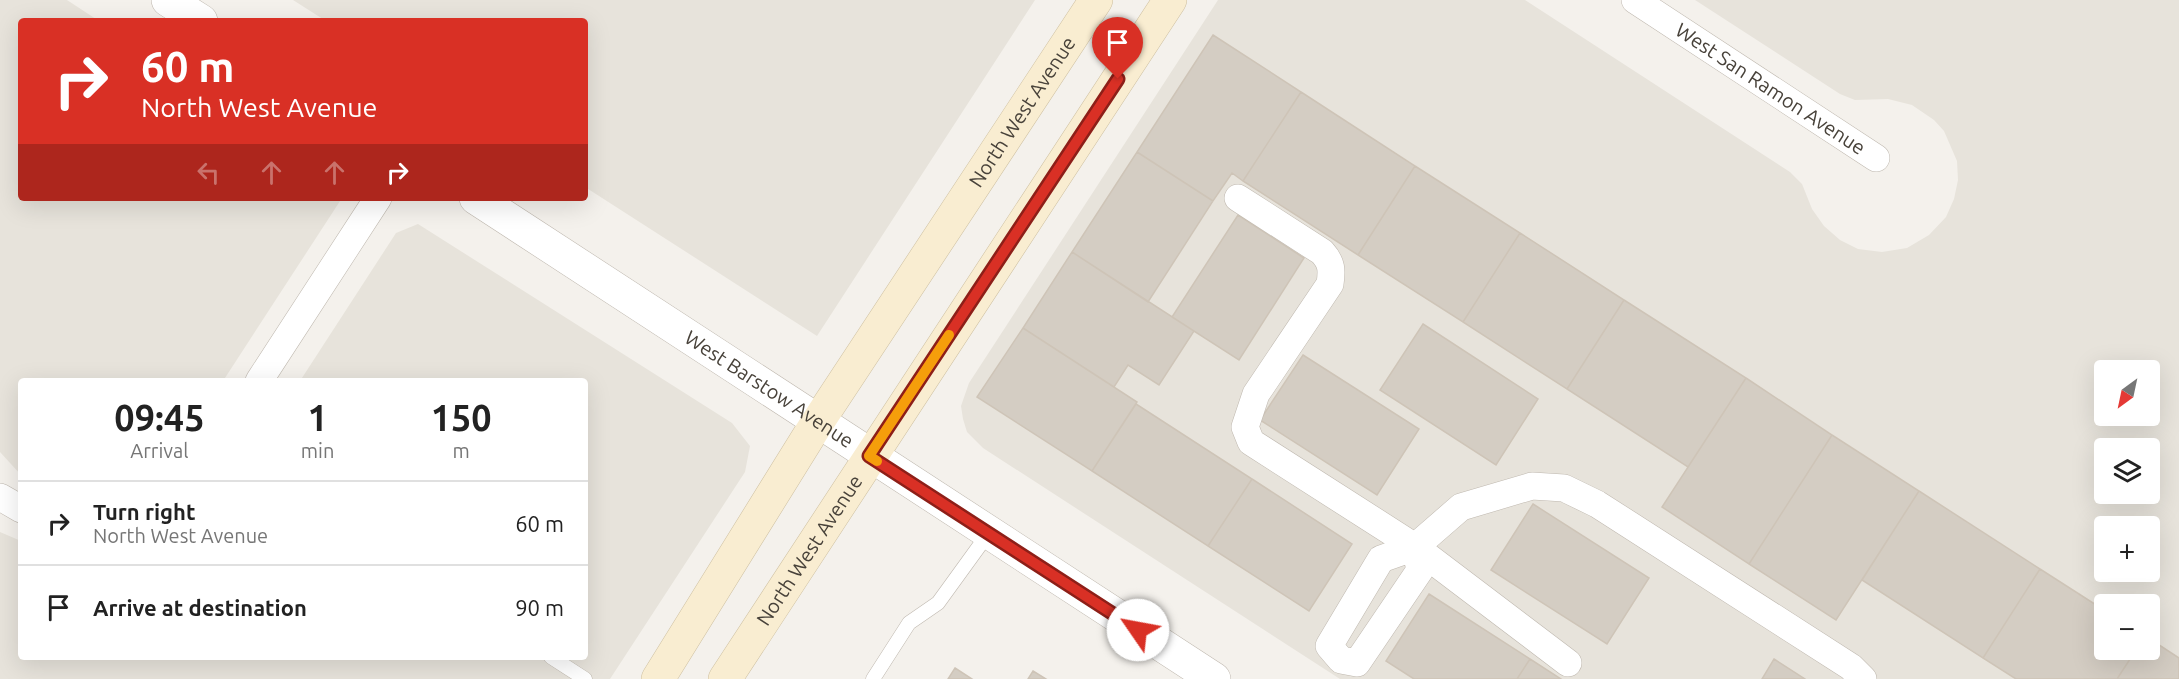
<!DOCTYPE html>
<meta charset="utf-8">
<style>
body{margin:0;font-family:Ubuntu,sans-serif;background:#f6f6f6;color:#222;height:100vh;display:flex;flex-direction:column;font-size:22px;white-space:nowrap}
*{box-sizing:border-box;margin:0}
p{font-size:20px;color:#767676}
.icon{flex:none;width:33px;height:33px;fill:none;stroke:currentColor;stroke-width:2;stroke-linecap:round;stroke-linejoin:round}
.map{position:relative;flex:1;overflow:hidden}
.side{position:absolute;left:18px;top:378px;width:570px;height:282px;display:flex;flex-direction:column;background:#fff;border-radius:6px;box-shadow:0 6px 24px #0002}
.side>*{flex:none}
.banner{position:absolute;left:18px;top:18px;width:570px;height:183px;border-radius:6px;box-shadow:0 6px 24px #0002;background:#d93025;color:#fff;overflow:hidden}
.needle{width:39px;rotate:213deg}
.fabs{position:absolute;left:2094px;top:360px;display:grid;gap:12px}
.fabs a{display:grid;place-items:center;width:66px;height:66px;border-radius:6px;background:#fff;box-shadow:0 6px 24px #0002;font-size:30px}
.pin{position:absolute;display:grid;place-items:center;width:51px;height:51px;color:#fff;margin:-62px -26px;border-radius:50% 50% 50% 0;rotate:-45deg;box-shadow:0 0 6px #0007}
.pin .icon{rotate:45deg}
.me{position:absolute;width:66px;margin:-33px;rotate:303deg;stroke-linejoin:round;filter:drop-shadow(0 0 4px #0008)}
.turn{display:flex;align-items:center;gap:21px;height:126px;padding:0 24px;font-size:27px}
.turn .icon{width:78px;height:78px;stroke-width:2.5}
.turn b{display:block;font-size:42px;line-height:51px}
.lanes{display:flex;align-items:center;height:57px;padding:0 24px;background:#0003;justify-content:center;gap:30px;direction:ltr}
.lanes .off{opacity:.35}
.eta{display:flex;justify-content:space-evenly;align-items:center;height:102px;text-align:center}
.eta b{font-size:36px;font-weight:600;line-height:42px}
ul{padding:0;list-style:none}
li{display:flex;align-items:center;gap:18px;height:84px;padding:0 24px;border-top:2px solid #e0e0e0}
li div{flex:1}
li b{display:block;font-size:22px}
li em{font-style:normal}
.map>svg:first-child{display:block}
</style>
<div class="map">
<svg width="2179" height="679" viewBox="0 0 2179 679">
<rect width="100%" height="100%" fill="#f4f1ec"/>
<!-- residential -->
<path fill="#e7e3db" fill-rule="evenodd" d="M0 0H67L99 21H21V198H342L223 381H21V475L0 452Z
M293 0H1035L817 336 585 187V21H326Z
M1218 0H1525L1790 172 1802 184 1812 209 1824 226 1840 240 1858 249 1882 252 1907 248 1929 235 1946 217 1954 199 1958 180 1957 161 1944 131 1934 120 1912 105 1888 99 1855 100 1840 94 1695 0H2179V659L2150 639V604H2104V610L1213 35 978 398 1309 611 1352 544 1136 404 1137 402 1114 387 1128 365 1194 331 1239 360 1304 259 1238 215 1172 317 1148 302 1232 173 1688 467 1663 508 1836 619 1862 580 2016 679H1340L983 448 967 432 963 419 961 406 969 383ZM2104 370H2150V416H2104ZM2104 448H2150V494H2104ZM2104 526H2150V572H2104Z
M418 224 732 423 750 446 745 472 610 679H0V532L21 541V657H585V381H300L396 233Z"/>
<!-- building -->
<path fill="#d4cdc3" stroke="#cec4b7" stroke-width="1.5" d="M1213 35 1301 92 1243 181 1232 173 1213 201 1137 152Z
M1301 92 1415 166 1358 255 1243 181Z
M1137 152 1213 201 1148 302 1072 252Z
M1415 166 1520 233 1463 322 1358 255Z
M1238 215 1304 258 1239 360 1172 317Z
M1520 233 1624 300 1567 389 1463 322Z
M1072 252 1194 331 1159 385 1128 365 1114 387 1023 328Z
M1624 300 1746 378 1688 467 1567 389Z
M1423 324 1538 399 1496 465 1380 390Z
M1023 328 1137 402 1092 471 977 397Z
M1303 355 1419 429 1377 495 1260 420Z
M1746 378 1832 435 1749 564 1662 507Z
M1136 404 1252 479 1208 546 1092 471Z
M1832 435 1919 491 1836 620 1749 564Z
M1252 479 1352 544 1309 611 1208 546Z
M1919 491 2040 569 1983 658 1862 580Z
M1533 504 1649 578 1607 644 1491 570Z
M2040 569 2104 610V650H2136L2117 679H2016L1983 658Z
M1429 594 1530 659 1517 679H1414L1386 661Z
M2150 639 2179 658V679H2117L2136 650H2150Z
M1530 659 1561 679H1517Z
M1774 659 1805 679H1762Z
M955 668 972 679H948Z
M1033 671 1046 679H1028Z"/>
<g fill="none" stroke-linecap="round" stroke-linejoin="round">
<!-- service casing -->
<g stroke="#bfb8af" stroke-width="15">
<path id="service" d="M551 657 585 679
M873 679 909 623 938 603 988 534"/>
</g>
<!-- minor casing -->
<g stroke="#bfb8af" stroke-width="28">
<g id="minor">
<path id="s1" d="M1635 0 1876 158"/>
<path d="M1238 198 1322 252C1332 263 1332 270 1330 284L1256 394 1245 427 1251 442 1415 547 1568 663"/>
<path d="M259 381 378 198"/>
<path d="M0 497 21 509"/>
<path d="M1415 547 1461 507 1532 486 1564 488 1597 504 1851 667 1863 679"/>
<path d="M1415 547 1420 570 1357 663 1341 660 1329 646 1381 559Z"/>
</g>
</g>
<!-- tertiary casing -->
<g stroke="#bfb8af" stroke-width="34">
<g id="tertiary">
<path d="M168 0 201 21"/>
<path id="s2" d="M476 198 1214 679"/>
</g>
</g>
<!-- secondary casing -->
<g stroke="#cec0a1" stroke-width="34">
<g id="secondary">
<path id="s3" d="M658 679 817 423 1096 0"/>
<path id="s4" d="M725 679 1170 0"/>
</g>
</g>
<!-- service -->
<use href="#service" stroke="#fff" stroke-width="14"/>
<!-- minor -->
<use href="#minor" stroke="#fff" stroke-width="27"/>
<!-- tertiary -->
<use href="#tertiary" stroke="#fff" stroke-width="33"/>
<!-- secondary -->
<use href="#secondary" stroke="#f9edd1" stroke-width="33"/>
</g>
<g fill="none" stroke-linecap="round" stroke-linejoin="round">
<!-- route casing -->
<g stroke="#8d1f18" stroke-width="15">
<path id="route" d="M1118 79 869 456 1138 630"/>
</g>
<!-- route -->
<use href="#route" stroke="#d93025" stroke-width="10"/>
<!-- slow -->
<path stroke="#f59e0b" stroke-width="10" d="M877 461 869 456 949 335"/>
</g>
<g text-anchor="middle" stroke-width="4.5" stroke-linejoin="round" paint-order="stroke">
<!-- street labels -->
<g font-size="20" fill="#48423a" stroke="#fff">
<text dy="7" stroke="none"><textPath href="#s1" startOffset="162">West San Ramon Avenue</textPath></text>
<text dy="7" stroke="none"><textPath href="#s3" startOffset="674">North West Avenue</textPath></text>
<text dy="7" stroke="none"><textPath href="#s2" startOffset="350">West Barstow Avenue</textPath></text>
<text dy="7" stroke="none"><textPath href="#s4" startOffset="154">North West Avenue</textPath></text>
</g>
</g>
</svg>
<div class="fabs">
<a><svg class="needle" viewBox="-14 -14 28 28"><path d="M0-13l5 13h-10z" fill="#e53935"/><path d="M0 13l5-13h-10z" fill="#767676"/></svg></a>
<a><svg class="icon" aria-label="layers" viewBox="0 0 24 24"><path d="M12 4l9 5-9 5-9-5zM3 14l9 5 9-5"/></svg></a>
<a>+</a>
<a>−</a>
</div>
<div class="pin" style="left:1118px;top:79px;background:#d93025"><svg class="icon" aria-label="arrive" viewBox="0 0 24 24"><path d="M6 21V4h12l-3 4 3 4H6"/></svg></div>
<svg class="me" style="left:1138px;top:630px" viewBox="-20 -20 40 40"><circle r="19" fill="#fff"/><path d="M0-13L10 11 0 6-10 11z" fill="#d93025"/></svg>
<div class="banner">
<div class="turn"><svg class="icon" aria-label="right" viewBox="0 0 24 24"><path d="M7 20v-9h11M14 6l5 5-5 5"/></svg><div><b>60 m</b>North West Avenue</div></div>
<div class="lanes"><svg class="icon off" aria-label="left" viewBox="0 0 24 24"><path d="M17 20v-9H6M10 6l-5 5 5 5"/></svg><svg class="icon off" aria-label="ahead" viewBox="0 0 24 24"><path d="M12 20V5M6 11l6-6 6 6"/></svg><svg class="icon off" aria-label="ahead" viewBox="0 0 24 24"><path d="M12 20V5M6 11l6-6 6 6"/></svg><svg class="icon" aria-label="right" viewBox="0 0 24 24"><path d="M7 20v-9h11M14 6l5 5-5 5"/></svg></div>
</div>
<section class="side">
<div class="eta">
<div><b>09:45</b><p>Arrival</p></div>
<div><b>1</b><p>min</p></div>
<div><b>150</b><p>m</p></div>
</div>
<ul>
<li><svg class="icon" aria-label="right" viewBox="0 0 24 24"><path d="M7 20v-9h11M14 6l5 5-5 5"/></svg><div><b>Turn right</b><p>North West Avenue</p></div><em>60 m</em></li>
<li><svg class="icon" aria-label="arrive" viewBox="0 0 24 24"><path d="M6 21V4h12l-3 4 3 4H6"/></svg><div><b>Arrive at destination</b></div><em>90 m</em></li>
</ul>
</section>
</div>
